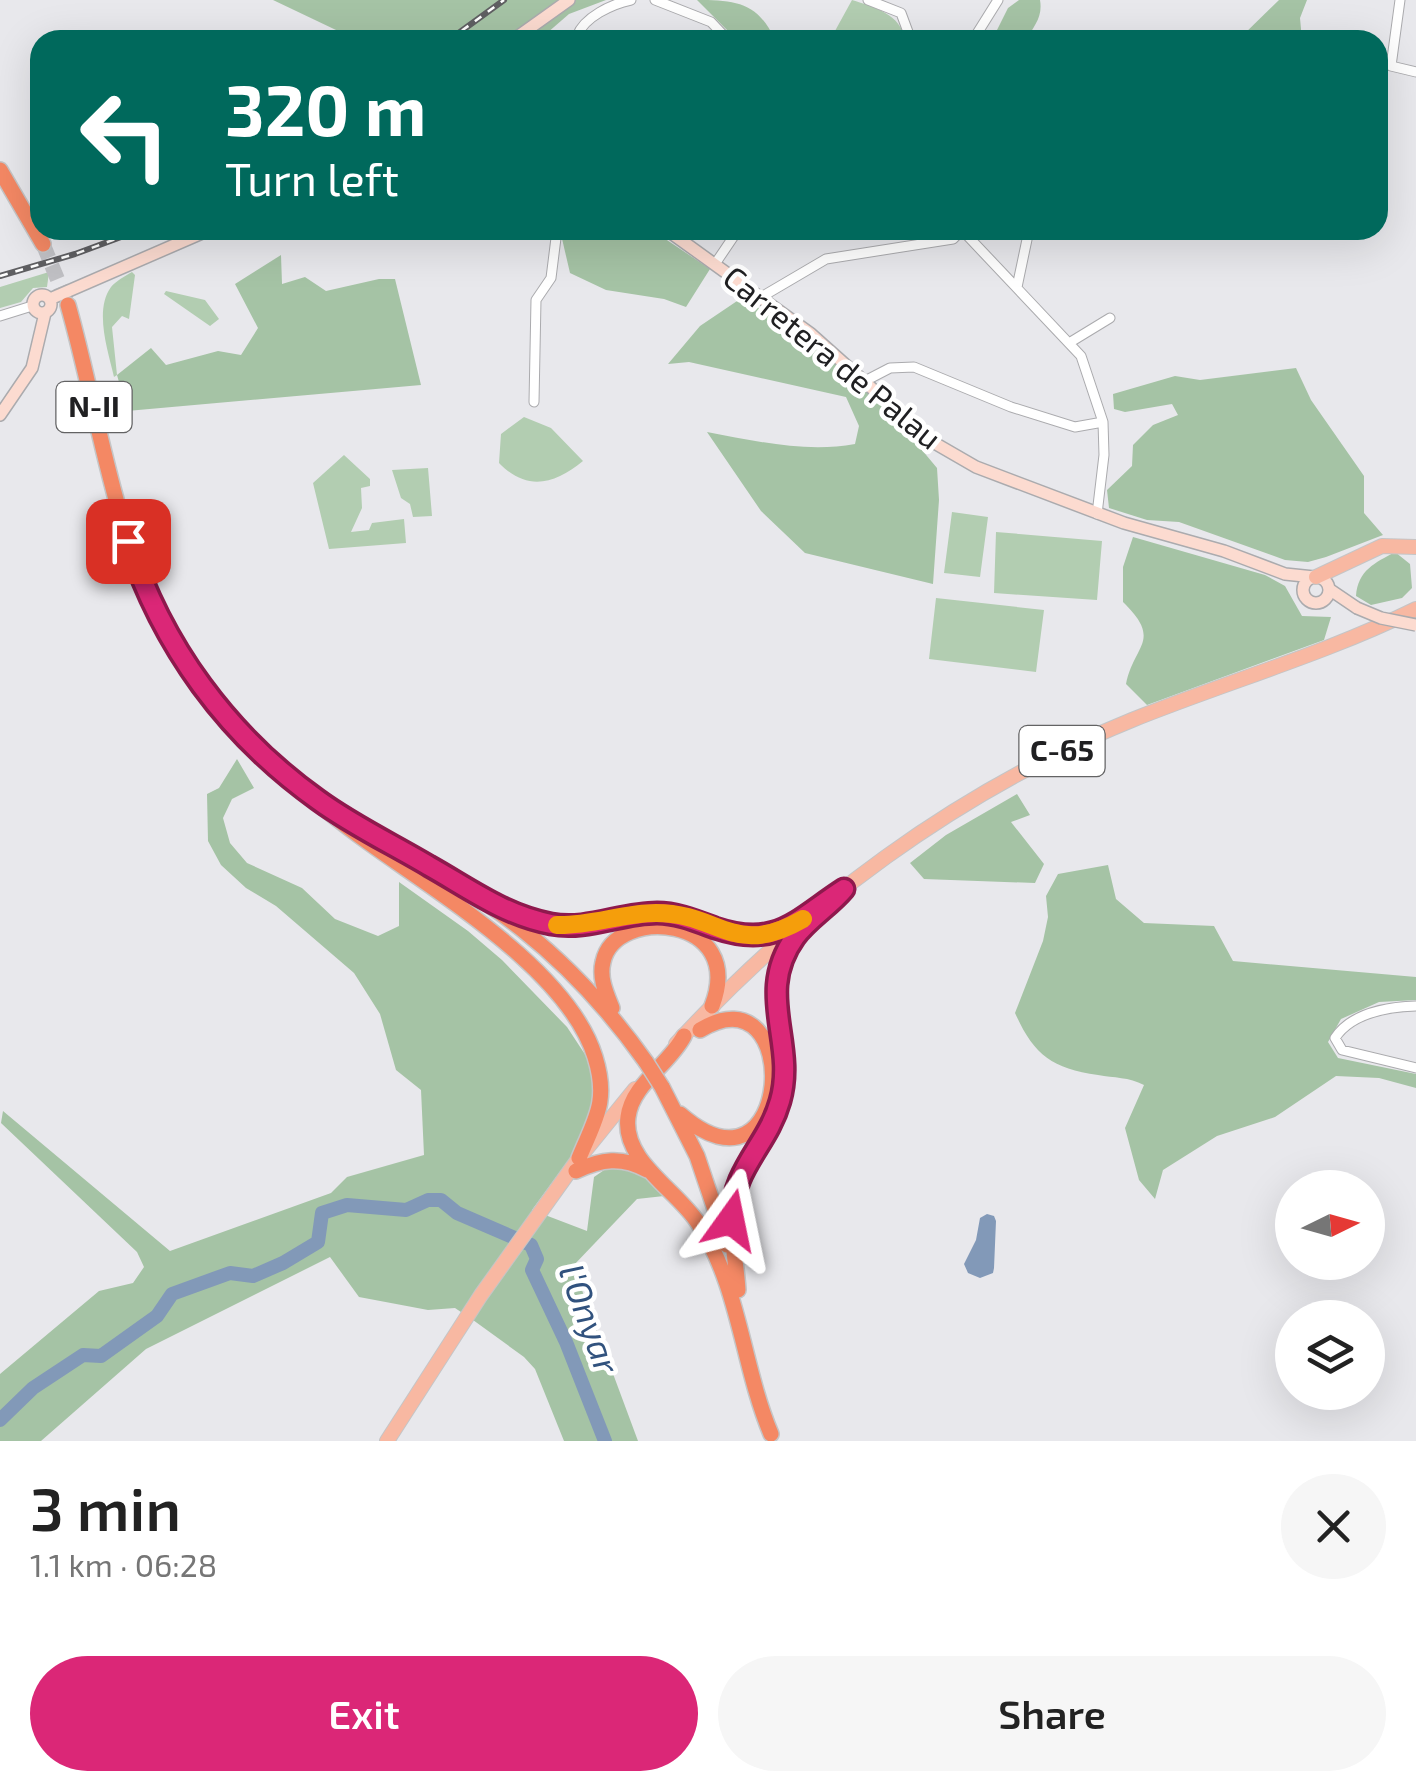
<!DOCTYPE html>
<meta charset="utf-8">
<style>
body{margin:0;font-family:"Exo 2",sans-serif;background:#f6f6f6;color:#222;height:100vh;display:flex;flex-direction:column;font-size:38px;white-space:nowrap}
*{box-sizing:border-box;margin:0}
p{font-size:32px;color:#767676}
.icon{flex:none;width:55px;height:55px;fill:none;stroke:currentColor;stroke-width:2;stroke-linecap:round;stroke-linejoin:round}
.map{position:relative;height:1441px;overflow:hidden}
.panel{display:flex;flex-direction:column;background:#fff;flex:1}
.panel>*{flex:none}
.banner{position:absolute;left:30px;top:30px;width:1358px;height:210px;border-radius:30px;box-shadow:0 10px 40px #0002;background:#00695c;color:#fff;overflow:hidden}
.needle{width:65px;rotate:85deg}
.tools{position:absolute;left:1275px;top:1170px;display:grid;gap:20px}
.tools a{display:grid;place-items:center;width:110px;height:110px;border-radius:50%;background:#fff;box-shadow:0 10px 40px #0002;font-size:50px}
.pin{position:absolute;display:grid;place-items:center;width:85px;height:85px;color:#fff;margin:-42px;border-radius:20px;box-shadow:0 5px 15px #0006}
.me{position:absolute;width:110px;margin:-55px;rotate:12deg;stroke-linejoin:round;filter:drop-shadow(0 0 8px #0008)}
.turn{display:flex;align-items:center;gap:35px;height:210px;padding:0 30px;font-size:45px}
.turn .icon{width:130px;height:130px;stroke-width:2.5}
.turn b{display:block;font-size:70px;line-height:85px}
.round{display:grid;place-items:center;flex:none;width:105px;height:105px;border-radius:52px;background:#f6f6f6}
.head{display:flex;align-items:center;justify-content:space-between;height:170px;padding:0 30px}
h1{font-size:60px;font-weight:600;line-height:75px}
.cta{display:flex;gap:20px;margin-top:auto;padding:20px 30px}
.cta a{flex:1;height:115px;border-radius:60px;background:#db2777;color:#fff;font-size:40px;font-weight:600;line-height:115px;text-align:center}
.cta a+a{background:#f6f6f6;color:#222}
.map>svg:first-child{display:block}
</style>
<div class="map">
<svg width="1416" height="1441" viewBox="0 0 1416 1441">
<rect width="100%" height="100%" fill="#e8e8ec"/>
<!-- green -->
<path fill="#b2cdb1" d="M852 0C874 7 901 14 905 40H830Z
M49 272 47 287 33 288 21 302 0 308V287Z
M132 272 135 275 129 319 122 316 112 327 117 375 114 377C108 351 94 310 111 287 116 281 125 276 132 272Z
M166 291 205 300 219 319 210 326 164 294Z
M524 417 551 428 583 461C555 484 527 492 499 463L501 434Z
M344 455 370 479V486L361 488 362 508 351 532 369 530 372 523 404 519 406 543 329 549 313 483Z
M428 468 432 516 413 517 410 504 401 498 392 470Z
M952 512 988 517 980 577 944 573Z
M996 532 1102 541 1097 600 994 593Z
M936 598 1044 610 1036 672 929 659Z"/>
<!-- forest -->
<path fill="#a5c3a5" d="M273 0H606L569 14 539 40H357Z
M697 0C735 0 758 2 775 40H737Z
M1019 0H1040C1043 17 1034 26 1026 40H992L1008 8Z
M1279 0H1307L1300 18 1302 40H1238Z
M560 230H652L710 269 686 307 664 299 606 290 570 273Z
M281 255 282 284 305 277 326 291 379 279H395L421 385 127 411 117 375 151 348 166 365 218 351 241 355 258 328 235 284Z
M743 297 871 389 937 468 939 500 933 584 805 553 761 511 707 432C755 441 806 453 855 444L859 426 846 397 689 362 668 364 700 326Z
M1296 368 1311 400 1364 476V513L1383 535 1326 557 1308 562 1285 560 1179 522 1147 520 1109 508 1107 490 1132 466 1133 445 1153 425 1178 415 1172 404 1125 412 1114 409 1113 394 1175 376 1200 380Z
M1133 537 1265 575 1285 586 1302 616 1331 617 1324 640 1147 705 1126 684C1134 644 1163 641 1123 602V567Z
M1395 552 1410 564 1412 588 1402 598 1371 605 1356 596C1358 570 1375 563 1395 552Z
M237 759 254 788 232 799 223 818 230 843 247 863 302 888 335 919 378 936 399 926V882L468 931 502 960 567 1027 592 1065 594 1090 590 1123 573 1154 532 1210 587 1231 594 1177 610 1166 642 1175 664 1196 637 1199 573 1266 638 1441H564L535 1369 524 1357 473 1320 455 1308 428 1310 359 1297 330 1257 146 1349 41 1441H0V1374L99 1291 133 1283 144 1267 137 1252 1 1123 3 1111 170 1251 331 1193 347 1177 424 1155 421 1090 396 1070 380 1014 354 973 276 906 246 888 221 865 208 841 207 794 219 788Z
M1017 794 1030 815 1011 822 1044 864 1035 883 924 879 910 863 946 835Z
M1108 865 1116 899 1144 923 1214 926 1233 961 1416 977V1000L1379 1002 1341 1019 1328 1042 1338 1058 1416 1074V1088L1379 1078 1336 1076 1275 1117 1217 1136 1163 1170 1155 1199 1139 1180 1125 1128 1144 1085C1129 1077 1114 1078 1098 1075 1051 1068 1034 1055 1015 1013L1043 941 1048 917 1046 896 1058 874Z"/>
<!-- water -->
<path fill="#8299b8" d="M987 1214 994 1216 996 1221 994 1268 993 1273 980 1278 968 1273 964 1264 976 1240 980 1218Z"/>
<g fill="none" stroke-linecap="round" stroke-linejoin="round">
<!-- river -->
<path stroke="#8299b8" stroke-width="14" d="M0 1420 33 1388 83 1355 101 1356 157 1316 172 1294 230 1273 253 1276 283 1263 318 1242 322 1213 347 1205 406 1210 428 1200H441L457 1213 531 1245 537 1259 532 1270 566 1342 605 1441"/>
<!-- highway-tunnel -->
<path stroke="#c0c0c4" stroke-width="15" stroke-dasharray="15 8" stroke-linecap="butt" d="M43 244 68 305"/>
<!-- street casing -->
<g stroke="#ababae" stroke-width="11">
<path id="street" d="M655 0 711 22 728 40
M868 0 901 13 911 40
M1400 0 1391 66 1416 72
M580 40 577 36C584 17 612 4 631 0
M973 40 998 0
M962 230 1081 356 1103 422 1104 455 1097 514
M715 264 738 230
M1017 287 1029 230
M763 296 826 259 953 239 962 230
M0 316 32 306
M1069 343 1110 318
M863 382 890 368 914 367 1011 407 1075 427 1103 422
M534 402 536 300 551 278 557 230
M1416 1006C1388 1007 1352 1012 1335 1038L1342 1050 1416 1068"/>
</g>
<!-- secondary casing -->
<g stroke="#ababae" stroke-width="14">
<path id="secondary" d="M513 40 569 0
M667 230 811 334 931 441 976 467 1124 523 1224 551 1285 574 1314 577
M33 304a9 9 0 1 1 18 0a9 9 0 1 1-18 0Z
M50 299 209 230
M0 415 32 368 45 313
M1303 590a13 13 0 1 1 26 0a13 13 0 1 1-26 0Z
M1329 589 1357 608"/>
</g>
<!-- primary casing -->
<g stroke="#c5c5c6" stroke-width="16">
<path id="primary" d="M1316 577 1382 546 1416 547
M676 1044C803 906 957 791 1132 720 1226 682 1325 654 1416 609
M387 1441 481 1295 579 1158 635 1089"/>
</g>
<!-- highway casing -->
<g stroke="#c5c5c6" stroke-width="18">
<path id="highway" d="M0 170 43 244
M68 305C102 424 115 556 184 662 228 728 287 780 349 828 422 884 567 965 595 1057 609 1102 595 1119 579 1158
M369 832C488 898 566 949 646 1062
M504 909C521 914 538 923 556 925 590 929 622 913 656 913 722 913 730 960 804 919
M612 1008C606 993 599 978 603 962 615 905 747 915 712 1006
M684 1036C669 1065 632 1084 628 1117 622 1161 677 1190 698 1223 740 1287 742 1365 771 1434
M662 1087 697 1156 727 1245
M680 1114C794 1213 805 966 700 1030
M576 1171C601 1159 622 1156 647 1170
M738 1290C736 1255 725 1216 738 1182 750 1148 779 1122 784 1084 793 1020 755 1004 797 934"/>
</g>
<!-- street -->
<use href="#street" stroke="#fff" stroke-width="9"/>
<!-- secondary -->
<use href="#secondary" stroke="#fcdbd0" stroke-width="11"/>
<!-- primary -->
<use href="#primary" stroke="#f8b8a2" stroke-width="14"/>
<!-- highway -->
<use href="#highway" stroke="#f48864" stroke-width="15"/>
<!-- rail casing -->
<g stroke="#5f5f62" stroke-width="6">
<path id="rail" d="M449 40 504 0
M0 276 75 254 140 230"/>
</g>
<!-- rail -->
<use href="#rail" stroke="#fff" stroke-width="2.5" stroke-dasharray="8" stroke-linecap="butt"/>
<!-- secondary-bridge casing -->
<g stroke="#ababae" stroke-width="14" stroke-linecap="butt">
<path id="secondary-bridge" d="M1357 608 1381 618 1416 625"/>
</g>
<!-- highway-bridge casing -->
<g stroke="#c5c5c6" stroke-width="18" stroke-linecap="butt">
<path id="highway-bridge" d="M646 1062 662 1087"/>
</g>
<!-- secondary-bridge -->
<use href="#secondary-bridge" stroke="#fcdbd0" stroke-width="11"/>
<!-- highway-bridge -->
<use href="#highway-bridge" stroke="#f48864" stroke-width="15"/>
</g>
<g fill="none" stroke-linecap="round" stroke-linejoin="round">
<!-- route casing -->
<g stroke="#8e194d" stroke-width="25">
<path id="route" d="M128 541C162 646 227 735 318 800 352 825 392 844 429 866 470 889 504 915 551 924 587 931 621 913 657 913 677 913 696 921 715 928 777 949 796 920 844 889 830 906 808 919 795 937 754 994 797 1042 780 1101 767 1147 733 1166 731 1220"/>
</g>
<!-- route -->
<use href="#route" stroke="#db2777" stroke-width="18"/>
<!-- slow -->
<path stroke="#f59e0b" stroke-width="18" d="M557 925C591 926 623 913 656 913 720 913 734 959 803 919"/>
</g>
<g text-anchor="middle" stroke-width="9" stroke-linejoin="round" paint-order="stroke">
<!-- shield labels -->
<g fill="#fff" stroke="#636364" stroke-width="2.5">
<rect x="56.5" y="382" width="75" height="50" rx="8"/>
<rect x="1019.5" y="726" width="85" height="50" rx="8"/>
</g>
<g font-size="30" font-weight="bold" fill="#202022">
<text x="94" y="417">N-II</text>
<text x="1062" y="761">C-65</text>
</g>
<!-- street labels -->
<g font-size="32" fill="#202022" stroke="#fff">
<text transform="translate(832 358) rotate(39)" y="11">Carretera de Palau</text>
</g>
<!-- water labels -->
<g font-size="35" font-style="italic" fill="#31527e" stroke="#fff">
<text transform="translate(589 1319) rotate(70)" y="12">l'Onyar</text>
</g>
</g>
</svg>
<div class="tools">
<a><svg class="needle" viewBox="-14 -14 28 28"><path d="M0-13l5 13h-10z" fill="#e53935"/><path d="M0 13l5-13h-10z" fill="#767676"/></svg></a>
<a><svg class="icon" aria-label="layers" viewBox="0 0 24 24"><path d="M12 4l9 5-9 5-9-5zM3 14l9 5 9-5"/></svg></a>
</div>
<div class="pin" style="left:128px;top:541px;background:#d93025"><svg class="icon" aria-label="arrive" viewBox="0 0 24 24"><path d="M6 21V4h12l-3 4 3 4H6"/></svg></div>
<svg class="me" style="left:731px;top:1220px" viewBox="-20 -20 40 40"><path d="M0-17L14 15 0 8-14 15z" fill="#db2777" stroke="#fff" stroke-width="4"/></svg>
<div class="banner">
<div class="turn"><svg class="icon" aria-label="left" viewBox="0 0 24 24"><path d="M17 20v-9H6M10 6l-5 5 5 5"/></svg><div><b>320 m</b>Turn left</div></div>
</div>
</div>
<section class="panel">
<div class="head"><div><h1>3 min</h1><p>1.1 km · 06:28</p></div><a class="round"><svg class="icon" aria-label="close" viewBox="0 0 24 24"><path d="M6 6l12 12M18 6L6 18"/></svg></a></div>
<div class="cta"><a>Exit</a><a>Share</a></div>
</section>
